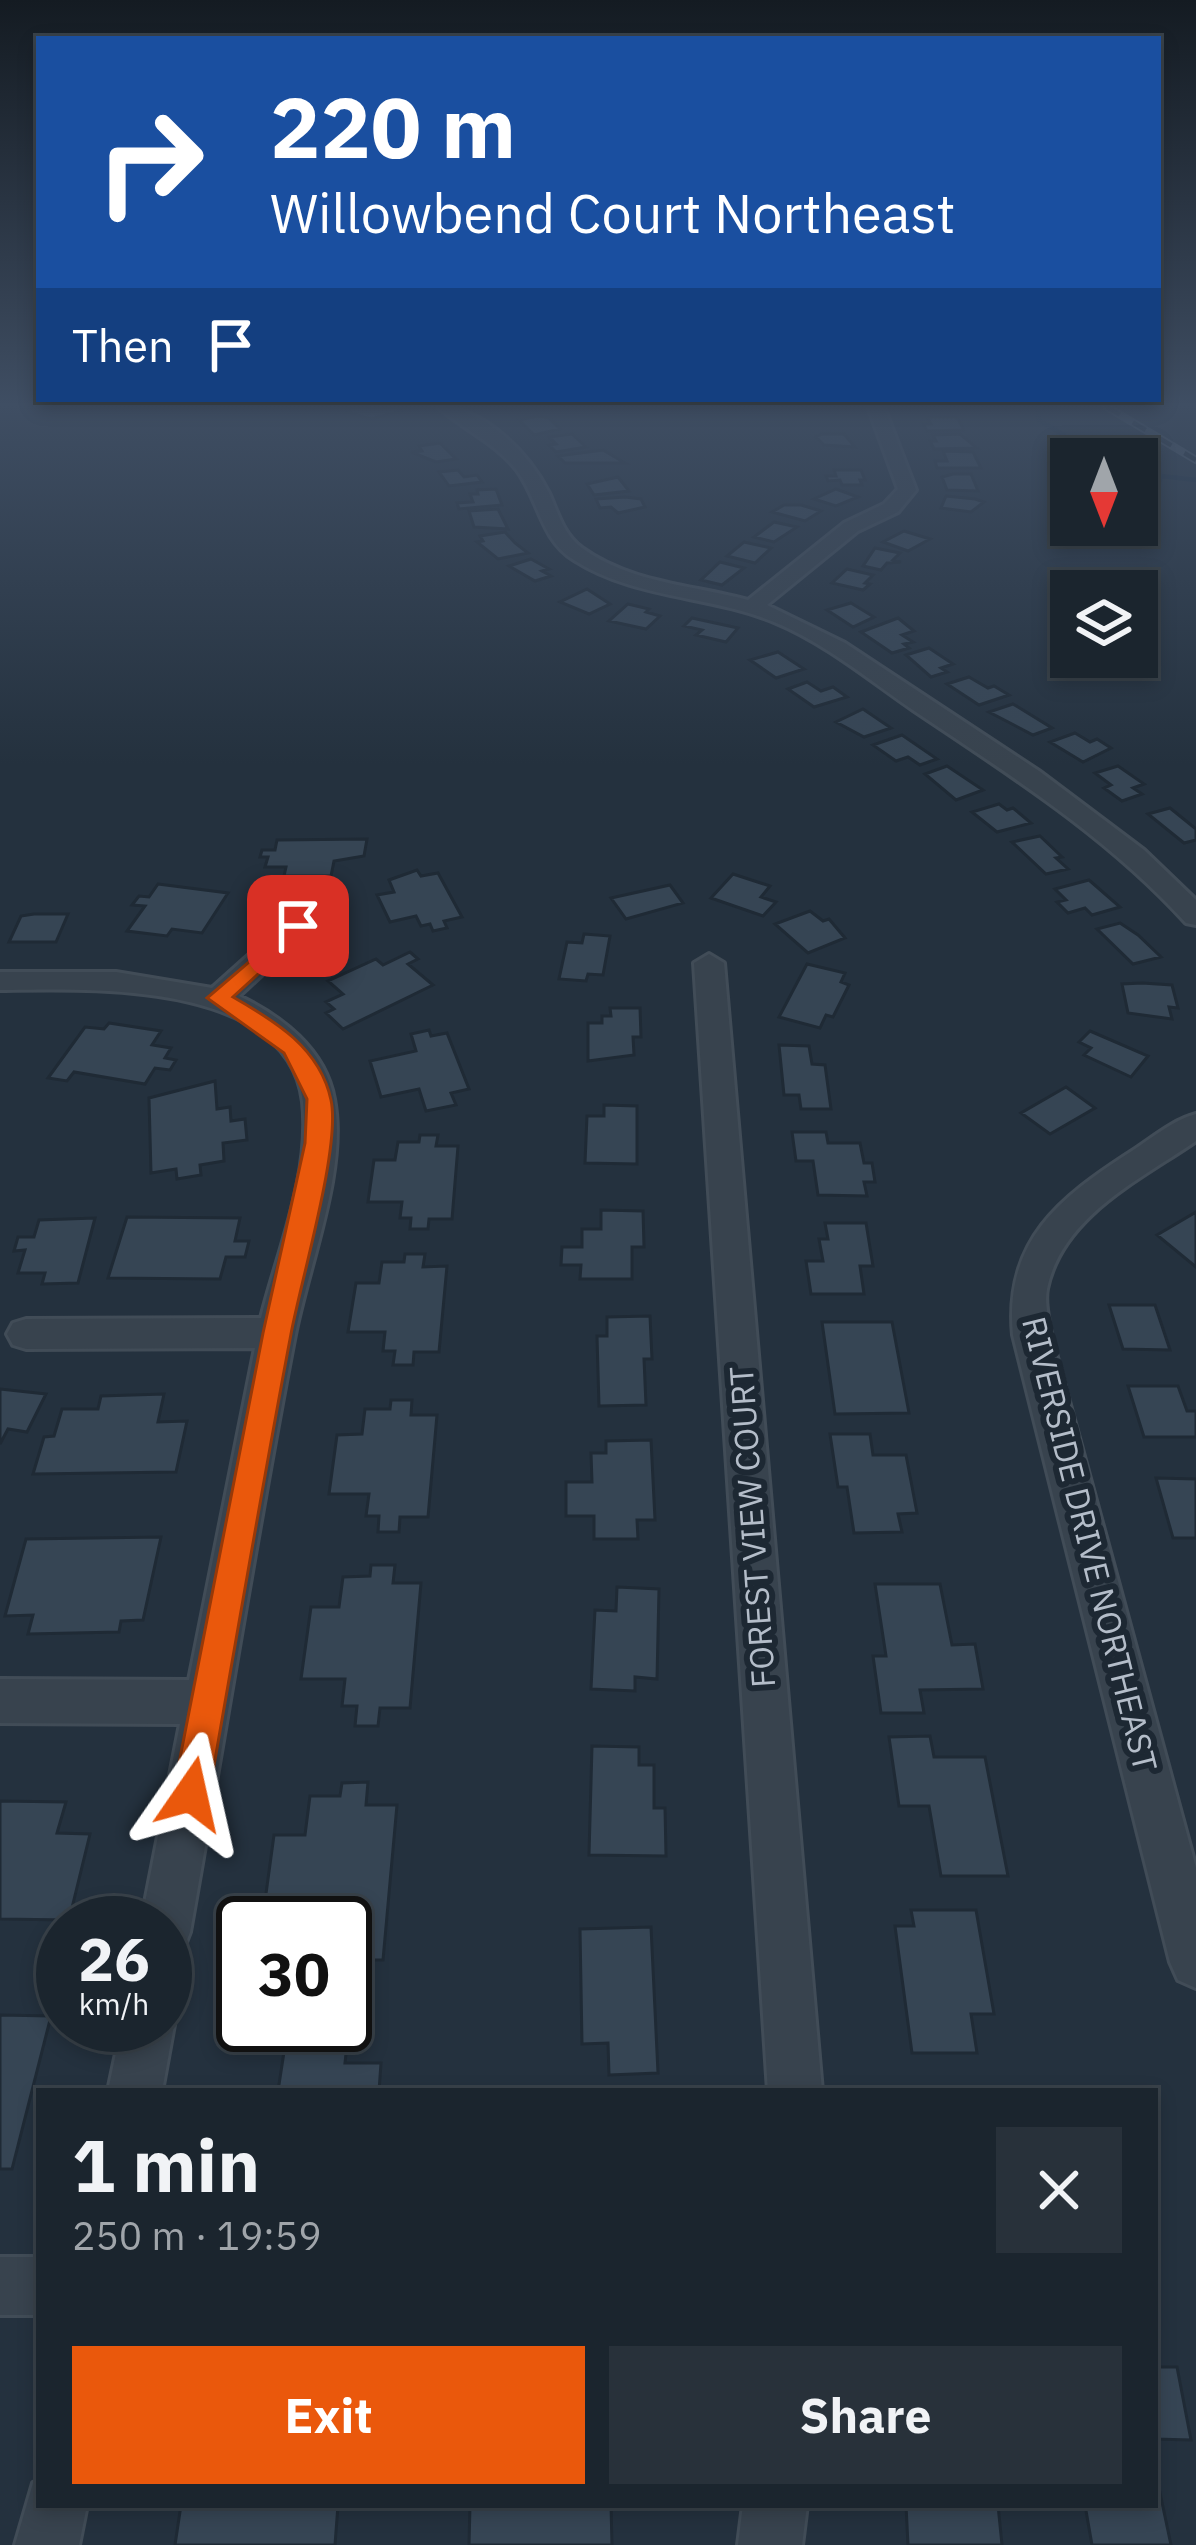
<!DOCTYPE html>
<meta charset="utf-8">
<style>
body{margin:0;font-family:"IBM Plex Sans",sans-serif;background:#28313a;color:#f1f3f6;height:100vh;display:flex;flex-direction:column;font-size:45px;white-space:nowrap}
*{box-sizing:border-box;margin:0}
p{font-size:39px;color:#a0a5aa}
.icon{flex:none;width:66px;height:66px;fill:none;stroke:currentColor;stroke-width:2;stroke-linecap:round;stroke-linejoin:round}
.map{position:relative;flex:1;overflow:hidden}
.drawer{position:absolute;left:36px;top:2088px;width:1122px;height:420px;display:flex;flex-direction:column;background:#1b252e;border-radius:0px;box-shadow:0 6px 18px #0003,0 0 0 3px #39424a}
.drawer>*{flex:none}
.banner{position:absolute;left:36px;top:36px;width:1125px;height:366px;border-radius:0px;box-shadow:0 6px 18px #0003,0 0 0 3px #39424a;background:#1a4fa0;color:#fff;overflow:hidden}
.needle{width:78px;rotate:180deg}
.controls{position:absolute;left:1050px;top:438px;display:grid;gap:24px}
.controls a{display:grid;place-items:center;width:108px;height:108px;border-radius:0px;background:#1b252e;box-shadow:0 6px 18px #0003,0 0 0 3px #39424a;font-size:60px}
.speed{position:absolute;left:36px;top:1896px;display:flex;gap:24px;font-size:60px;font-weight:700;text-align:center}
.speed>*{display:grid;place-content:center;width:156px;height:156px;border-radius:50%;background:#1b252e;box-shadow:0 6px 18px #0003,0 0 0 3px #39424a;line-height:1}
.speed small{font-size:30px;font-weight:400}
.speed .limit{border:6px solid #111;border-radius:18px;background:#fff;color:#111}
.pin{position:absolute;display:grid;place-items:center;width:102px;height:102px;color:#fff;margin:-51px;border-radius:24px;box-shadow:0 6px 18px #0006}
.me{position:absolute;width:132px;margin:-66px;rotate:11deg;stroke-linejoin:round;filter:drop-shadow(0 0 9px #0008)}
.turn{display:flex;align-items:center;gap:42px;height:252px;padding:0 36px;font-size:54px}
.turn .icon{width:156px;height:156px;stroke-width:2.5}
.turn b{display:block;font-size:84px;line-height:102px}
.then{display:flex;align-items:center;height:114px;padding:0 36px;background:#0003;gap:24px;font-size:45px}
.round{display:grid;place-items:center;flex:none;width:126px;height:126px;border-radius:0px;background:#28313a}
.headline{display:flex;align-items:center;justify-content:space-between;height:204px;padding:0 36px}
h1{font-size:72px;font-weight:700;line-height:90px}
.action{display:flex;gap:24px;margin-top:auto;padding:24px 36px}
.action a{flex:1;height:138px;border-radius:0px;background:#ea580c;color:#fff;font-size:48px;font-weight:700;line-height:138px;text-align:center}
.action a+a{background:#28313a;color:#f1f3f6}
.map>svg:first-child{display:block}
</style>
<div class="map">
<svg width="1196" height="2545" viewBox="0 0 1196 2545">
<rect width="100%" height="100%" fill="#24313e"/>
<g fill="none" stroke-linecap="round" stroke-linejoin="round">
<!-- stream -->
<path stroke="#17293c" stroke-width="4.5" d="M1037 407 1039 420 1064 435 1074 459
M1137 492 1158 486 1161 476 1196 480"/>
</g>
<!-- building -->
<path fill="#364554" stroke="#1f2a35" stroke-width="3" d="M351 407H394L401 411 371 419 347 412Z
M538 416 549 418 560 429 534 435 519 420Z
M927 417H957L964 430 927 431 923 424H931Z
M572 434 586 447 556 452 549 445 556 444 549 437Z
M822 434H844L855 447 824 445 816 437Z
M960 434 977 448 934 449 930 441H936L933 435Z
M440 443 456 459 436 462 411 452 422 451 419 446Z
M603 450 625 463H565L558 456Z
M943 451 973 452 981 468H937L935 461H947Z
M458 470 464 477 477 475 482 482 449 486 439 472Z
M834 470H861L865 480H860L862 485H842L840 480 828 481 826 476H836Z
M953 474H971L978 491 947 490 942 477Z
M618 477 629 491 594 495 587 484Z
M496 489 502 505 459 509 457 503 473 502 470 494H478L477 490Z
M836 489 858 497 836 506 814 499Z
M946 496 975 499 984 502 971 512 941 508Z
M625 497 641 499 645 507 618 513 611 507 600 508 596 499Z
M784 505H801L821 511 805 521 772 512Z
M498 509 508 529 474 527 469 511Z
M774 522 797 527 774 542 754 537Z
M904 531 930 539 908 551 883 542Z
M505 532 515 543 528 553 498 559 477 542 483 541 480 536Z
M744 542 771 548 755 563 727 556Z
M875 548 900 553 893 560 901 562 887 563 881 570 863 566Z
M531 559 549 569 542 571 551 576 535 581 509 566Z
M720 562 744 568 722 585 701 580Z
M847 569 873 575 865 583 870 584 863 590 832 583Z
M587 589 610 604 589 614 560 602Z
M851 603 874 617 853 627 827 610Z
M628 604 649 609 646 612 660 616 646 629 609 621Z
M692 618 738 628 726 642 696 635 702 630 684 626Z
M898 618 914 631 902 635 913 642 904 644 909 648 892 653 861 632Z
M929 648 953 664 941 668 947 672 931 677 906 655Z
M778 652 804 669 776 678 750 660Z
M969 677 988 688 994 686 1009 695 979 705 947 684Z
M807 682 821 691 833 687 847 697 814 707 788 689Z
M1013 704 1052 728 1033 735 989 712Z
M863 709 891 728 864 737 836 722Z
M1075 733 1090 742 1097 739 1111 748 1083 762 1050 742Z
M902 735 937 759 920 765 908 757 896 761 873 745Z
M947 766 983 790 956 800 925 774Z
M1118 766 1144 784 1133 788 1142 794 1122 801 1104 788 1111 785 1095 773Z
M999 804 1007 810 1013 808 1031 823 997 832 972 812Z
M1170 808 1196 829V840L1184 843 1148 814Z
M1040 836 1062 857 1056 858 1068 869 1046 874 1012 842Z
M367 839 364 856 334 861 331 876H284L286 867H265L268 857H260L262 850H275L277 840Z
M417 870 421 876 438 873 462 917 444 921 447 928 433 931 430 924 421 926 416 916 390 922 377 895 394 892 389 880Z
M733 874 770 886 761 897 776 902 763 916 711 898Z
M1089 880 1120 907 1092 915 1085 908 1068 913 1057 902 1066 900 1055 889Z
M158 884 228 893 202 933 172 929 167 936 127 931 145 906 132 905 139 896 149 897Z
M670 885 683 903 626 919 611 898Z
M810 911 823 921 829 919 845 938 808 953 775 924Z
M34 914H68L56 942H9L21 916Z
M1120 923 1138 935 1161 957 1133 964 1097 929Z
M584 934 610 936 603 975 588 974 586 981 559 979 567 942 582 943Z
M410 952 418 959 408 964 433 985 343 1029 326 1013 334 1009 326 1002 343 994 328 981 376 959 383 965Z
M807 964 845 973 841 982 849 985 833 1017 826 1015 820 1028 779 1017Z
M1142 983 1172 985 1178 1008 1169 1007 1172 1019 1128 1013 1122 984Z
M610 1008H640L641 1037H633L634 1055 588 1061V1023H602V1016H611Z
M109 1023 161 1031 152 1045 171 1048 165 1058 176 1060 170 1070 155 1068 145 1084 74 1072 67 1081 48 1078 85 1027 104 1029Z
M429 1030 431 1036 447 1033 469 1089 451 1093 456 1105 426 1111 419 1089 381 1097 370 1061 416 1051 411 1034Z
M1090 1031 1148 1056 1131 1077 1084 1055 1091 1048 1079 1042Z
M779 1045 809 1046 812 1064 825 1065 831 1109H801L799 1095H784Z
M215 1081 217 1109 230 1107 231 1121 245 1119 247 1140 223 1143 224 1161 200 1165 201 1175 177 1179 176 1169 151 1173 149 1098Z
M1066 1087 1095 1108 1050 1134 1021 1113Z
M604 1105 637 1106V1164L585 1163 587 1116H604Z
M792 1132H826L828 1143H860L864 1163H872L875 1182H864L867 1196 818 1195 813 1161H796Z
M420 1135H438L436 1146H458L452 1219H429L428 1229H410L411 1218H400L402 1202H368L374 1160H395L398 1142H419Z
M601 1210 643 1211 644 1247H632V1279H580L581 1265H561L562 1247H582V1229H601Z
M1196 1212V1267L1157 1235Z
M127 1217 240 1218 235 1241H249L245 1257H226L220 1279 108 1278Z
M95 1218 78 1283 42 1284 45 1273H18L25 1250 14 1251 18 1237H34L39 1220Z
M825 1223H866L873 1266H860L864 1294H811L806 1261H823L819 1239H828Z
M405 1254H425L423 1267 447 1266 439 1352H414L413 1365H393L395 1351H383L385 1332H348L356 1283H379L382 1262H404Z
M1109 1305H1155L1170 1350 1123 1349Z
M650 1316 652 1359H644L646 1405 599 1406 597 1336H607V1317Z
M822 1322H892L909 1413 835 1414Z
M1128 1386H1178L1187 1411H1196V1437H1144Z
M0 1389 46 1394 27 1432 8 1429 0 1444Z
M164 1394 158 1422 187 1421 176 1472 33 1474 44 1437 54 1436 62 1409H98L101 1396Z
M391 1400H412L411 1415H437L428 1517H400L399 1532H378L379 1516H366L369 1494H329L337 1435 362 1434 365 1409H390Z
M830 1434H870L873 1455H906L917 1513 898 1514 902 1532 854 1533 847 1487H838Z
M651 1440 655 1520H637L638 1539H594V1516H566V1482H592L591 1453H606V1441Z
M1156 1478 1196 1479V1538H1173Z
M161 1537 143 1620 121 1621 119 1632 28 1634 33 1615 5 1616 26 1539Z
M371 1565H395L393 1583H421L410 1708H380L378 1726H355L357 1706H342L345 1679H301L311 1607H339L343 1577 370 1576Z
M875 1584H940L952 1645 975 1644 983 1689 920 1690 924 1713H881L873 1656H886Z
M617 1587 659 1589 657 1679 635 1677V1691L591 1689 595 1610 616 1611Z
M930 1736 934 1757H985L1008 1876H941L929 1806H899L889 1737Z
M592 1746 639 1747V1765H654V1808H665L666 1856 589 1855Z
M368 1782 366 1805H397L383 1960H349L345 1984V1923H262L274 1835H305L310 1796H340L342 1783Z
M0 1801 66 1802 57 1833 90 1834 69 1920 0 1919Z
M911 1910H976L994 2014H971L977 2053H912L895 1926H914Z
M651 1927 658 2073 609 2075 608 2043 582 2044 580 1929Z
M0 2015 51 2016 12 2169H0Z
M319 2035H348L345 2063H381L379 2091H278L284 2052H317Z
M1155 2367H1177L1191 2440 1155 2439Z
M1155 2469 1171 2545H1092L1085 2505H1155Z
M181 2505H338L335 2545H175Z
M470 2505H611L612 2545H469Z
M906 2505H998L1002 2545H908Z"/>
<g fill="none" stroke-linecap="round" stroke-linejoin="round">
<!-- minor casing -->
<g stroke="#414c57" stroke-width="6">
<path id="minor" d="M438 407C484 407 529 453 549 493 558 513 563 534 582 548 630 583 692 585 748 600L844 523 884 504 898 489 868 407H884L916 490 898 512 858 531 767 605 845 643 1039 771 1144 850 1196 900V925L1186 923C1107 836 1010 775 913 710 868 679 825 643 774 622 709 595 635 599 574 560 540 539 539 499 516 469 494 442 463 429 438 407Z
M298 918 308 920 312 926 308 932 239 996C281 1016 325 1049 334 1099 348 1172 307 1268 294 1340 256 1537 225 1735 190 1932L183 1950 165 1957V1923H141L180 1724 0 1723V1679L189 1680 255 1348 26 1349 13 1345 7 1334 13 1323 26 1319 261 1318C278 1250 311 1173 303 1102 288 979 86 989 0 990V972H116L212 988 288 920Z
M709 954 724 963 822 2091H768L694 963Z
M1196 1114V1141C1141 1179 1062 1216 1047 1289 1044 1303 1049 1320 1051 1335L1196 1868V1988L1178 1980 1170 1962 1013 1335C1004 1241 1059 1198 1132 1151 1152 1138 1173 1120 1196 1114Z
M165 2006 174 2025 162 2091H108L122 2025H165Z
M0 2257H39V2315H0Z
M39 2480V2505H87L79 2545H15L33 2483Z
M743 2505H807L802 2545H738Z"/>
</g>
<!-- minor -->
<use href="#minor" fill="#38434e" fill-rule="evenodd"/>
<!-- rail casing -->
<g stroke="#5a6775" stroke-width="8">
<path id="rail" d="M1107 407 1196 460"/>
</g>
<!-- rail -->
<use href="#rail" stroke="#1d2833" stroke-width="4.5" stroke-dasharray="15" stroke-linecap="butt"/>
</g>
<!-- sky -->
<linearGradient id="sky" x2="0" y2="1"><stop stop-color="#141b22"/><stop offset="0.53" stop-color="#3f4e63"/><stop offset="1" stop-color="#3f4e63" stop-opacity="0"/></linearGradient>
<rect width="1196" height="764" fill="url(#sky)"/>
<!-- route -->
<path fill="#ea580c" stroke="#983908" stroke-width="3" d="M298 920 305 922V931L233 997C275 1021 320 1048 331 1100 341 1146 301 1280 291 1334 262 1487 236 1641 209 1794L204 1807 191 1812 178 1807 173 1794 263 1333 305 1143 307 1099 284 1053 207 998Z"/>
<g text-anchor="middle" stroke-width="12" stroke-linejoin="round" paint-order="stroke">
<!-- street labels -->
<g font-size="33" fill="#b4bdc9" stroke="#1d2833">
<text transform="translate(752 1527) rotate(-94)" y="12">FOREST VIEW COURT</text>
<text transform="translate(1090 1544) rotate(76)" y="12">RIVERSIDE DRIVE NORTHEAST</text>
</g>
</g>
</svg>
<div class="controls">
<a><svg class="needle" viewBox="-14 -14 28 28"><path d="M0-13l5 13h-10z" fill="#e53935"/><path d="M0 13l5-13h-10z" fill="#a0a5aa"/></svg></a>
<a><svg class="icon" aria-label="layers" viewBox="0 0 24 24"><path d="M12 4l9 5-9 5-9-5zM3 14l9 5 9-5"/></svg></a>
</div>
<div class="speed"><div>26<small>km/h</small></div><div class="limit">30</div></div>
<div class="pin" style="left:298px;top:926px;background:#d93025"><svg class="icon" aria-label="arrive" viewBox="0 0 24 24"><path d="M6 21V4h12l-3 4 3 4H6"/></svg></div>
<svg class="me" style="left:191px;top:1794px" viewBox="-20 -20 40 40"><path d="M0-17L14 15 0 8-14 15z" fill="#ea580c" stroke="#fff" stroke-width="4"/></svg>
<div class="banner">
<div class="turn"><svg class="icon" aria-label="right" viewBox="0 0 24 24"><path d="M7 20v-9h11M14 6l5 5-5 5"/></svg><div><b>220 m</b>Willowbend Court Northeast</div></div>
<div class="then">Then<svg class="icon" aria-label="arrive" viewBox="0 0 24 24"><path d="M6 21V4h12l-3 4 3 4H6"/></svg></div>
</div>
<section class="drawer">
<div class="headline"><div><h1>1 min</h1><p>250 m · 19:59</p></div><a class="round"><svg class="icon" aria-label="close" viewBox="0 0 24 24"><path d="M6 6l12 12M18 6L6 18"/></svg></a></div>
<div class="action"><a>Exit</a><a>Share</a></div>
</section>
</div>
